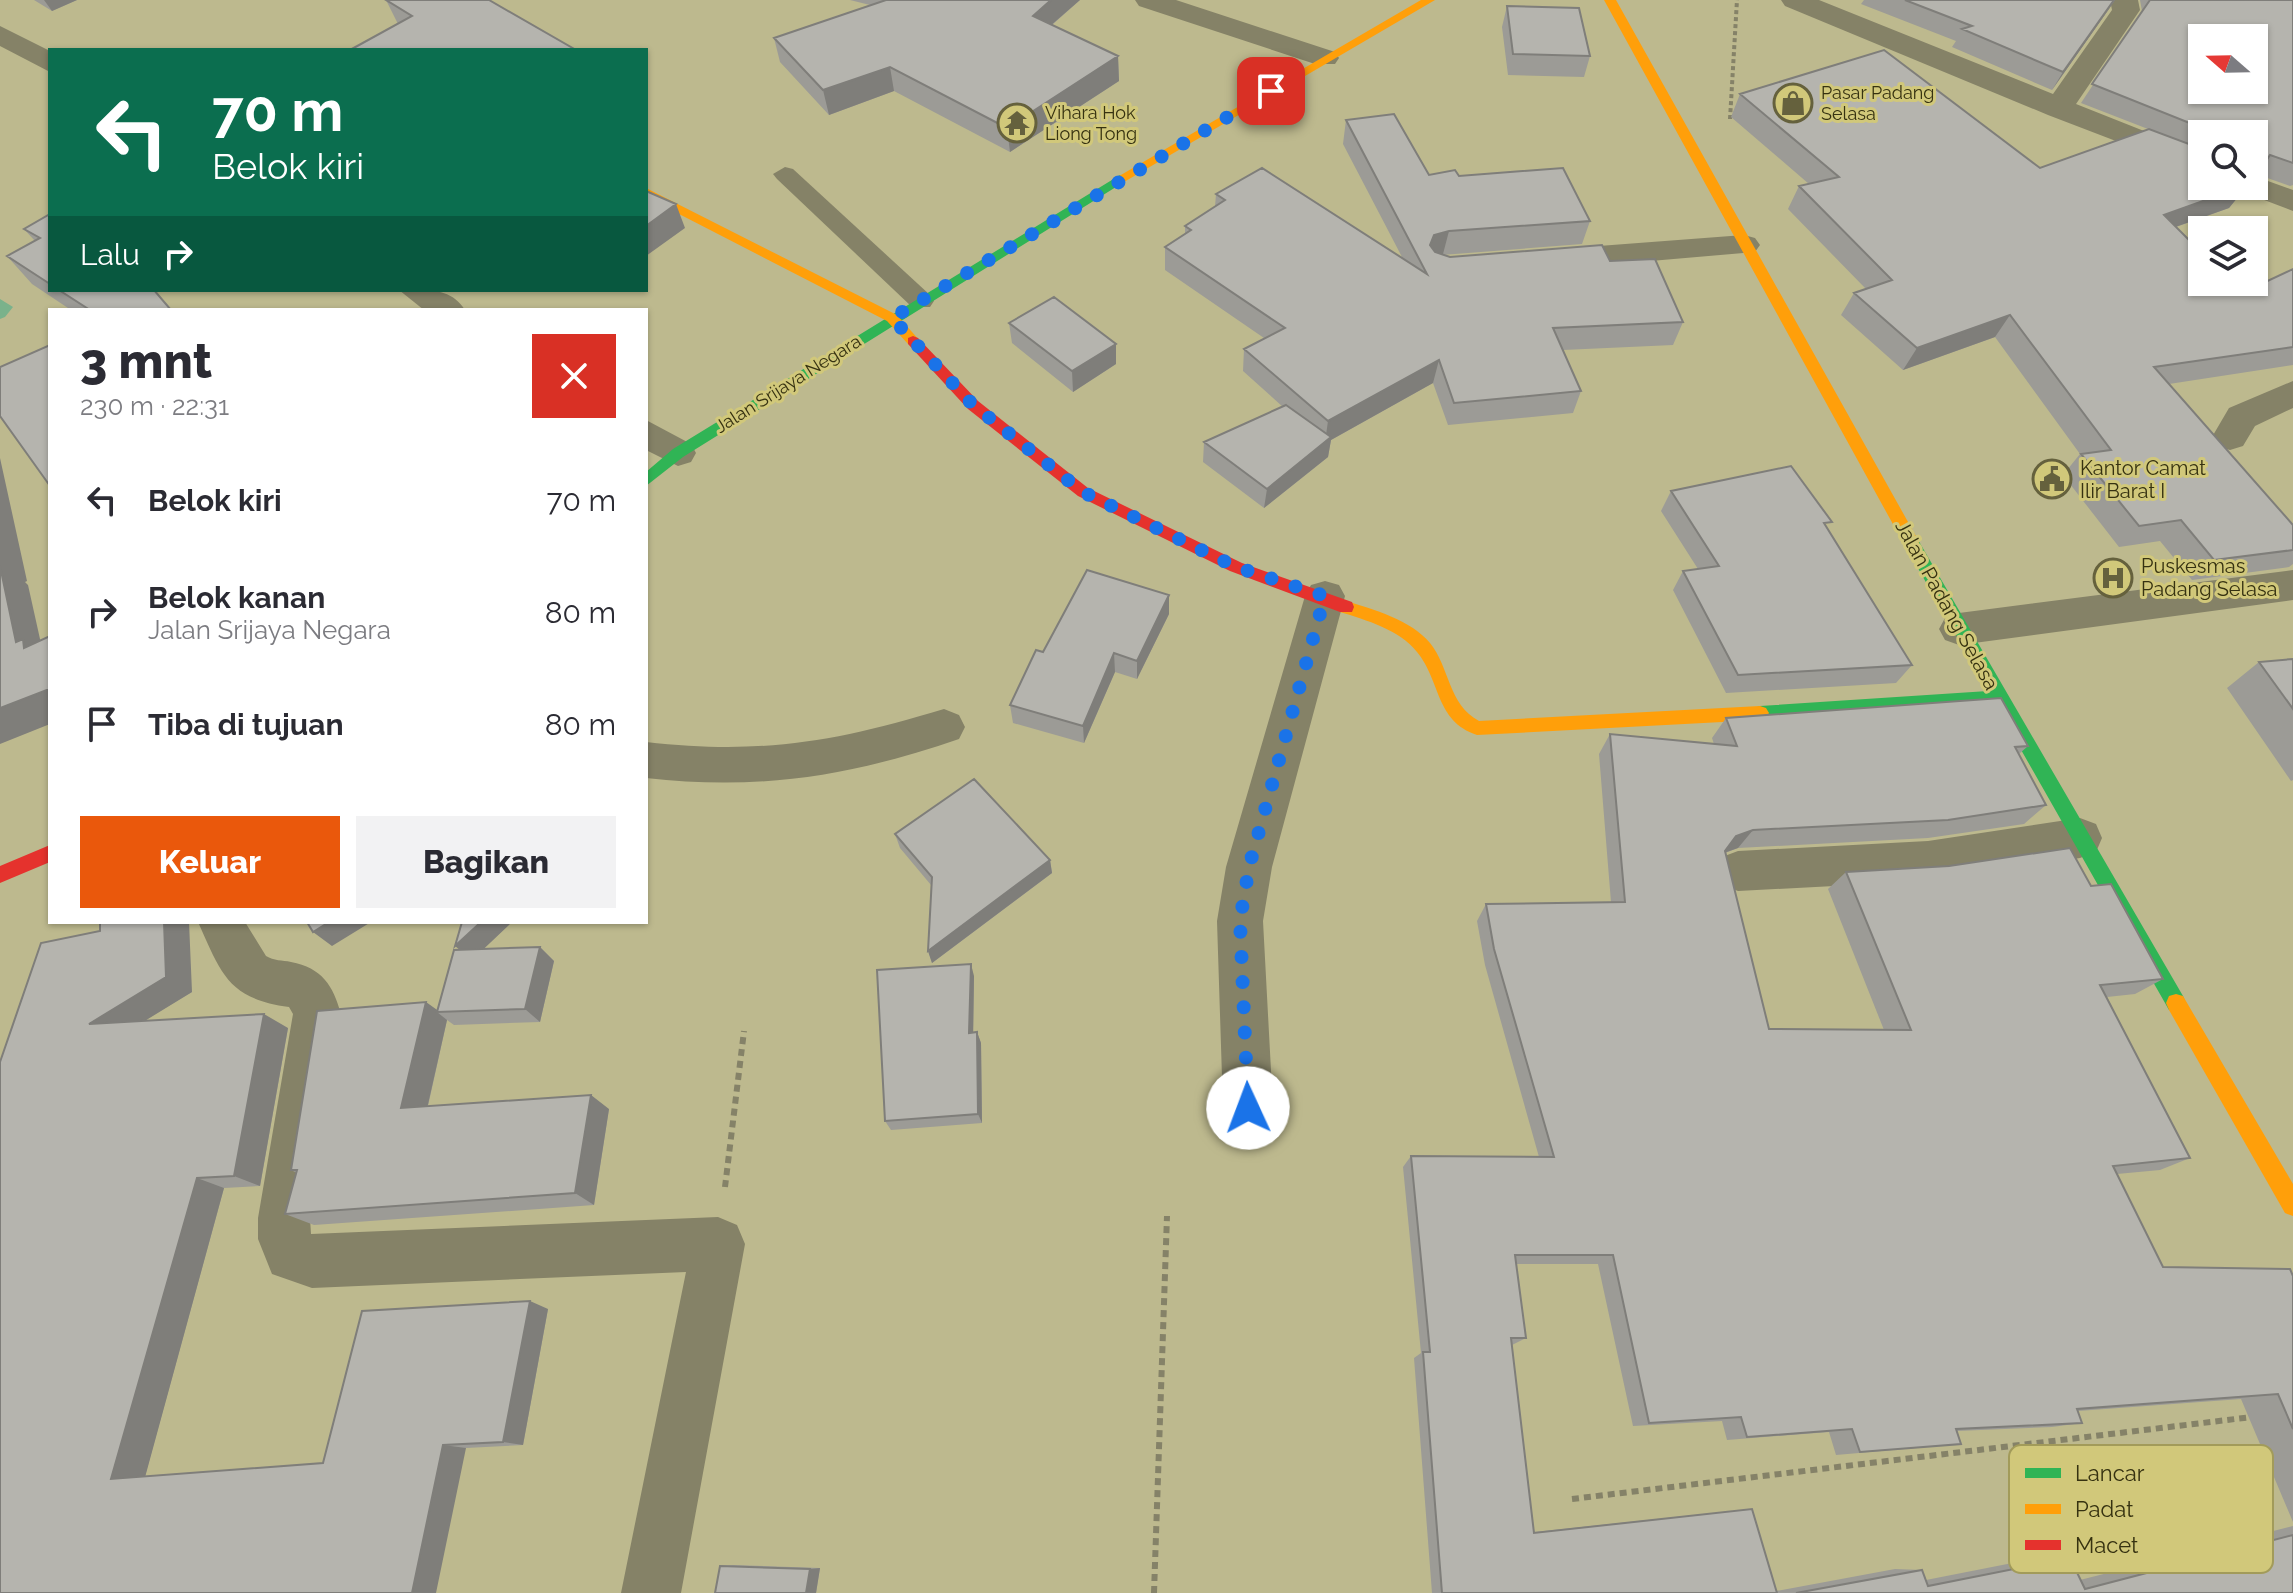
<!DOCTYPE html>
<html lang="id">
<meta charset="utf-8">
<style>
body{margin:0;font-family:Raleway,sans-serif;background:#f2f2f3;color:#2b2b33;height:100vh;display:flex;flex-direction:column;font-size:30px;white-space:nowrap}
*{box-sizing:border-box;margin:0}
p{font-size:26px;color:#7c7c81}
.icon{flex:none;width:44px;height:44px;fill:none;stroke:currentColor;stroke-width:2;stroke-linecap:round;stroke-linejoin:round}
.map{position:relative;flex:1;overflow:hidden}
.drawer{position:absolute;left:48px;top:308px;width:600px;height:616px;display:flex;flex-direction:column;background:#fff;border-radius:0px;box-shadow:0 2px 6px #0004}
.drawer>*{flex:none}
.guide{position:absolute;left:48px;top:48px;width:600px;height:244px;border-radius:0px;box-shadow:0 2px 6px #0004;background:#0b6e4f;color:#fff;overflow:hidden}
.needle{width:52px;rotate:290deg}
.tools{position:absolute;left:2188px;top:24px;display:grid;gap:16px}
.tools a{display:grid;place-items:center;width:80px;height:80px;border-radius:0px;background:#fff;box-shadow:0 2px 6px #0004;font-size:40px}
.pin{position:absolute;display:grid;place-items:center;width:68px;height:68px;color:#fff;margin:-34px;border-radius:16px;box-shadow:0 4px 12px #0006}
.me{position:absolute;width:88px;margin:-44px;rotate:358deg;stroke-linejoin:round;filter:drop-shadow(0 0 6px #0008)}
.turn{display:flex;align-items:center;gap:28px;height:168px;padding:0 32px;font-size:36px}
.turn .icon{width:104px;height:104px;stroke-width:2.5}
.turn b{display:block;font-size:56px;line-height:68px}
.then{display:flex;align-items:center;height:76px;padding:0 32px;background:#0003;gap:16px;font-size:30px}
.round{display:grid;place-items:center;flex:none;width:84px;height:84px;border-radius:0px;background:#f2f2f3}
.summary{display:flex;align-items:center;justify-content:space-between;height:136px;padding:0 32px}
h1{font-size:48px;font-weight:800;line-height:60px}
.cta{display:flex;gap:16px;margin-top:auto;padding:16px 32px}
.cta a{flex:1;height:92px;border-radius:0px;background:#ea580c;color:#fff;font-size:32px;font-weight:800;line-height:92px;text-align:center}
.cta a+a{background:#f2f2f3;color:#2b2b33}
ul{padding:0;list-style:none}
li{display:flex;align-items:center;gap:24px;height:112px;padding:0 32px}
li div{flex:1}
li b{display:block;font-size:30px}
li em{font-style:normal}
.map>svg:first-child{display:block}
</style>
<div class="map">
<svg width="2293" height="1593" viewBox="0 0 2293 1593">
<rect width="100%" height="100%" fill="#bdb98e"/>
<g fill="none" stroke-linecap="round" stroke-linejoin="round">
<!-- stream -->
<path fill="#7ab28b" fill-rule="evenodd" d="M0 299 13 307 5 317 0 319Z"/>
<!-- path-far1 -->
<path stroke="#858268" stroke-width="4" stroke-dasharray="4 3" stroke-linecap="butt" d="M1730 119 1737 0"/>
<!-- path -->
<path stroke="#858268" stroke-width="6" stroke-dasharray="7 5" stroke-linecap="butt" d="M725 1187 744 1031
M1572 1499 2252 1417
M1154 1593 1167 1216"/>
<!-- lane -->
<path fill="#858267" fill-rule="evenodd" d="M785 167 793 169 930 295 934 301 930 307H912L777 179 773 174Z"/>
<!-- street -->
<path fill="#858267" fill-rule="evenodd" d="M1135 0H1176L1335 52 1339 58 1335 64H1315L1139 6Z
M1781 0H1819L2053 94 2112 10 2110 0H2138L2140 10 2076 104 2202 154V174L2048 115 1785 6Z
M0 26 50 51V72L0 46Z
M2254 176 2293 190V211L2243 192 2239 186H2254Z
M1744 235 1755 238 1760 245 1755 252 1546 270 1534 267 1530 260 1534 253 1546 250Z
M399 290C424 290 450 286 465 310H424Z
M2293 381V408L2255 426 2243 446 2230 450 2217 446 2212 437 2229 408Z
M646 420 691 444 696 453 691 462 678 466 646 450Z
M2293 570V600L1959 645 1945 640 1939 629 1945 618 1959 613Z
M1325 581 1339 585 1345 596 1272 867 1263 921 1273 1108 1266 1126 1248 1133 1230 1126 1223 1108 1217 921 1226 867 1305 596 1311 585Z
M944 709 959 715 965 727 959 739C851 776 760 791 646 778V742C761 755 835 742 944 709Z
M2080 818 2096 824 2102 838 2096 852 2080 858 1928 881 1738 891 1722 885 1715 871 1722 857 1738 851 1928 841Z
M198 922H245L266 956C274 961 282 960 291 962 322 968 333 985 341 1014L310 1218 311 1234 718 1217 737 1225 745 1244 681 1593H621L686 1272 312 1288 272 1274 258 1239V1218L293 1014 289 1007C228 999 221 973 198 922Z"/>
<!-- fast -->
<path fill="#30b455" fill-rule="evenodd" d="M1120 175 1124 176V182L683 457 646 486V472L673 449Z
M1911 536 1917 538 2183 996 2186 1003 2183 1010 2176 1012 2169 1010 1995 704 1760 720 1754 718 1751 713 1754 708 1760 706 1988 691 1903 542Z"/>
<!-- slow -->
<path fill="#ff9f0a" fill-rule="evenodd" d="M1421 0H1435L1124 182 1114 179Z
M1604 0H1616L1917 538 1919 542 1917 546H1905Z
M646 188 897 315 920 341 918 344H908L887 321 646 197Z
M1346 601C1373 609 1411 620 1430 643 1450 668 1448 704 1479 721L1760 706 1766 708 1769 713 1766 718 1760 720 1477 735C1435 721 1441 681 1417 652 1400 630 1366 620 1340 612L1338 607 1340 602Z
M2176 994 2183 996 2293 1184V1216L2285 1213 2169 1010 2166 1003 2169 996Z"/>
<!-- jam -->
<path fill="#e5322d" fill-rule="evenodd" d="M913 336 918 338 978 401 1088 488 1242 563 1352 602 1354 607 1352 612H1340L1230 571 1078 496 968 409 908 344V338Z
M50 845V862L0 883V866Z"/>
</g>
<!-- wall -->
<path fill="#9c9b96" d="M34 0H77L52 11Z
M386 0 576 50 398 24Z
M850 0H1080L1052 25 1118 56 1119 81 1010 152 894 91 829 115 780 62 774 38 870 5Z
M1864 0H2115L2052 90 1952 47 1956 41 1861 4Z
M2140 0H2293V185L2290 186 2256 174 2254 176V134H2202V151L2196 149 2194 153 2247 186 2229 208 2176 227 2242 293 2293 269V365L2169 384 2293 525V564L2289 567 2192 580 2160 541 2119 547 2063 475 2080 454 1995 337 1903 370 1841 315 1854 293 1866 289 1788 209 1799 186 1809 184 1731 117 1740 94 2040 168 2148 129 2081 103 2142 11Z
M1507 6 1590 56 1584 77 1508 75 1502 27Z
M1346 120 1429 175 1459 176 1590 221 1582 244 1442 255 1450 257 1610 261 1683 322 1673 345 1563 350 1581 391 1573 413 1448 425 1433 383 1331 440 1328 457 1264 508 1203 462 1204 442 1283 407 1243 371 1244 349 1264 338 1165 270V247L1185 234V226L1215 207 1216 194 1402 257 1343 144Z
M50 214V290H154L171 310H71L32 284 7 256 35 241 24 229Z
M1009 323 1116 344V364L1073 392 1012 343Z
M1671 491 1827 529 1912 665 1896 683 1726 693 1673 590 1683 571 1698 569 1661 511Z
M1169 595V614L1137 679 1115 672 1084 743 1013 723 1010 705 1043 652Z
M2293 659V780L2291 781 2227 688 2259 662Z
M1726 718 2028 746 2019 754 2046 805 2024 824 1928 838 1738 848 1725 853 1769 1029 1884 1030 1828 889 1846 872 2091 886 2163 979 2135 994 2107 997 2190 1158 2160 1170 2117 1174 2163 1267 2293 1276V1522L2241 1399 2078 1411 2082 1423 2052 1427 1957 1431 1961 1444 1836 1455 1829 1432 1727 1440 1722 1421 1633 1426 1598 1264H1516L1526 1338 1512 1345 1534 1532 1752 1509 1776 1591 1895 1569 1922 1570 1926 1580 2038 1558H2070L2080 1580 2293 1526V1593H1432L1414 1358 1421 1353 1403 1167 1411 1156 1539 1157 1485 965 1477 921 1486 904 1611 902 1599 754 1610 734 1714 744 1712 738Z
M895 834 1050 860 1052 873 932 963 928 951 931 885 900 848Z
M512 922 483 949 540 947 554 961 540 1022 454 1025 447 1020 428 1106 609 1109 594 1205 314 1225 285 1214 297 1173 291 1170 437 1011 460 950Z
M100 931 192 992 145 1020 288 1028 260 1186 224 1188 145 1476 323 1463 548 1309 523 1445 466 1448 0 1593Z
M974 976 973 1033 977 1032 981 1043 982 1123 891 1130 885 1121Z
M733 1565 820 1568 816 1593H715L720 1566Z"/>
<!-- shaded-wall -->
<path fill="#7f7e7a" d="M44 0H77L52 11Z
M1051 0H1080L1034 40 1033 16Z
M2115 0 2109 9 2052 90 2063 72Z
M1118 56 1119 81 1010 152 1007 128Z
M890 67 894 91 829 115 823 90Z
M2247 186 2229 208 2147 237 2164 215Z
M676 204 685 228 646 256V226Z
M1449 231 1443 254 1429 259 1430 245 1434 235Z
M2010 315 1995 337 1903 370 1917 348Z
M1116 344V364L1073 392 1072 371Z
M1439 360 1433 383 1331 440 1328 457 1264 508 1267 489 1325 442 1328 421Z
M0 458 27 581 25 582 28 585 44 657 50 668 16 642 0 566Z
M1169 595V614L1137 679V661Z
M1114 653 1115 672 1084 743 1083 726Z
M49 689 50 690V724L0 744V708Z
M1753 830 1738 848 1721 854 1736 836Z
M1050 860 1052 873 932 963 928 951Z
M164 922H189L192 992 117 1038 89 1024Z
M329 922H371L332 946 313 932Z
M481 922H512L472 960 455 946Z
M540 947 554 961 540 1022 525 1009Z
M971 964 974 976 973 1044 969 1033Z
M426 1002 440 1012H437L447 1020 424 1122 401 1108Z
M264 1014 288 1028 260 1186 234 1176Z
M977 1032 981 1043 982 1123 978 1114Z
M591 1095 609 1109 594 1205 575 1193Z
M197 1178 224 1188 144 1481 111 1479Z
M530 1301 548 1309 523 1445 503 1442Z
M443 1445 466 1448 436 1593H412Z
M820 1568 816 1593H806L810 1569Z"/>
<!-- building -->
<path fill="#b5b4ae" stroke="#7f7e7a" stroke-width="2" fill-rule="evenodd" d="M386 0H489L576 50H350L412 16Z
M886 0H1051L1033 16 1118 56 1007 128 890 67 823 90 774 38Z
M1905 0H2114L2063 72 1962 29 1972 26Z
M2150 0H2293V163L2270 155 2266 161 2254 157V134H2217L2092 84ZM2202 38H2254V90H2202Z
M1507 6 1579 8 1590 56 1513 54Z
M1884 50 2040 168 2149 129 2197 147 2194 153 2202 158V186H2245L2164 215 2202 253V282H2231L2242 293 2293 269V347L2154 367 2293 525V550L2214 560 2181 520 2139 526 2081 454 2111 450 2010 315 1917 348 1854 293 1892 280 1799 186 1839 177 1740 94Z
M1394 114 1429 175 1455 170 1459 176 1563 168 1590 221 1449 231 1434 235 1430 245 1435 252 1450 257 1602 245 1610 261 1655 259 1683 322 1553 328 1581 391 1454 403 1439 360 1328 421 1244 349 1285 328 1165 247 1191 230 1185 226 1225 200 1216 194 1262 168 1427 274 1346 120Z
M646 191 676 204 646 226Z
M50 214V284L7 256 40 238 24 229Z
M59 290H154L171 310H90Z
M1054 297 1116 344 1072 371 1009 323Z
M50 345V486L0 416V367Z
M1286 405 1331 437 1267 489 1204 442Z
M1791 466 1832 522 1824 523 1912 665 1738 675 1683 571 1719 566 1671 491Z
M0 566 16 642 23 639 24 648 50 636V694L49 689 0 708Z
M1087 570 1169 595 1137 661 1114 653 1083 726 1010 705 1036 650 1043 652Z
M2293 659V709L2259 662Z
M2001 698 2028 746 2015 747 2046 805 1948 820 1753 830 1736 836 1725 851 1769 1029 1911 1030 1846 872 1949 866 2070 848 2091 886 2111 884 2163 979 2100 985 2190 1158 2113 1166 2163 1267 2290 1269 2293 1276V1429L2278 1394 2077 1409 2082 1423 1956 1429 1961 1444 1860 1452 1852 1429 1747 1437 1741 1417 1649 1423 1613 1255H1515L1526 1338H1511L1534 1533 1752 1509 1777 1593H1442L1423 1352H1430L1411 1156 1554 1157 1494 949 1486 904 1625 902 1610 734 1737 746 1726 718Z
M974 779 1050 860 928 951 932 877 895 834Z
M100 922H164L166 977 89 1024 264 1014 234 1176 197 1178 111 1479 323 1463 362 1311 530 1301 503 1442 443 1445 412 1593H0V1062L41 943 100 931Z
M307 922H329L313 932Z
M462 922H481L455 946Z
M540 947 525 1009 437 1012 454 950Z
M971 964 969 1033 977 1032 978 1114 885 1121 877 970Z
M426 1002 401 1108 591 1095 575 1193 285 1214 297 1170H291L317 1011Z
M2293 1535V1593H1796L1922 1570 1928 1586 2070 1558 2085 1589Z
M720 1566 810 1569 806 1593H715Z"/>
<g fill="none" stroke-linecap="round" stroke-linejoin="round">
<!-- route -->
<path stroke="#1a73e8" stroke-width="14" stroke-dasharray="0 25.2" d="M1248 1108 1240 921 1249 867 1325 596 1236 567 1083 492 973 405 892 318 1271 91"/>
</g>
<!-- icons -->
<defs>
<g id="shop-ring" transform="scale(2)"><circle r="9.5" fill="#d1c87a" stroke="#65613d" stroke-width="1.5"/><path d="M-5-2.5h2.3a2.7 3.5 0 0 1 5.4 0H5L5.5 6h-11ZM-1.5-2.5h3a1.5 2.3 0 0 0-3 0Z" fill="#65613d"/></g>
<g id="temple-ring" transform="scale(2)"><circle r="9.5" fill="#d1c87a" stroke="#65613d" stroke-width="1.5"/><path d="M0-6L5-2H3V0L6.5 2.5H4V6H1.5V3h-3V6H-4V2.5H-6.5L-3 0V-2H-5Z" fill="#65613d"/></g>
<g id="civic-ring" transform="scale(2)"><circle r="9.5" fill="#d1c87a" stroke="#65613d" stroke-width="1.5"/><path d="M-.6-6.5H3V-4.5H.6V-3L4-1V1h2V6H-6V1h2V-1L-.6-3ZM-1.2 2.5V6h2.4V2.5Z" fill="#65613d"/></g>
<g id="hospital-ring" transform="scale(2)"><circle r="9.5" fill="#d1c87a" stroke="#65613d" stroke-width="1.5"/><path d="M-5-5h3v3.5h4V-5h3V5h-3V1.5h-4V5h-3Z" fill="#65613d"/></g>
</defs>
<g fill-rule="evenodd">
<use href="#shop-ring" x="1793" y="103"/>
<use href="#temple-ring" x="1017" y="123"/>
<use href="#civic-ring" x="2052" y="479"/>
<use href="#hospital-ring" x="2113" y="578"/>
</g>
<g text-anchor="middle" stroke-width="6" stroke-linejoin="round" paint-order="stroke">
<!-- far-poi labels -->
<g font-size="18" fill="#363211" stroke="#d1c87a" text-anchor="start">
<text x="1821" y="99">Pasar Padang<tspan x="1821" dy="21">Selasa</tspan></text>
<text x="1045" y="119">Vihara Hok<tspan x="1045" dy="21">Liong Tong</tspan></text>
</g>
<!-- far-street labels -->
<g font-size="18" fill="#363211" stroke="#d1c87a">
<text transform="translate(788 384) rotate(-32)" y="6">Jalan Srijaya Negara</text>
</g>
<!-- poi labels -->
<g font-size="20" fill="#363211" stroke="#d1c87a" text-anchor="start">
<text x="2080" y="475">Kantor Camat<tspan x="2080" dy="23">Ilir Barat I</tspan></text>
<text x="2141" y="573">Puskesmas<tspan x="2141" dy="23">Padang Selasa</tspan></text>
</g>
<!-- street labels -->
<g font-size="20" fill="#363211" stroke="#d1c87a">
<text transform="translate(1947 605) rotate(61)" y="7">Jalan Padang Selasa</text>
</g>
</g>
<!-- legend -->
<rect x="2009" y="1445" width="264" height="128" rx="12" fill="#d1c87a" stroke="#a29b5a" stroke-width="2"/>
<rect x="2025" y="1468" width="36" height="10" fill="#30b455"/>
<rect x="2025" y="1504" width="36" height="10" fill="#ff9f0a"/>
<rect x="2025" y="1540" width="36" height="10" fill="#e5322d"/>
<g font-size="22" fill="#363211">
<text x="2075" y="1481">Lancar</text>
<text x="2075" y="1517">Padat</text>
<text x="2075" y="1553">Macet</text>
</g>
</svg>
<div class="tools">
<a><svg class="needle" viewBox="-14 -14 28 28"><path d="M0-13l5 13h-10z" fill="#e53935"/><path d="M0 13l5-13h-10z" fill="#7c7c81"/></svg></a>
<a><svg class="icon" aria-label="search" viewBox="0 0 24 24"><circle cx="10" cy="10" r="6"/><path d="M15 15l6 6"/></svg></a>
<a><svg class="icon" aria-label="layers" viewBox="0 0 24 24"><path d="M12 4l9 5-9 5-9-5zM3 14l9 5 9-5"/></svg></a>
</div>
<div class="pin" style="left:1271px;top:91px;background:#d93025"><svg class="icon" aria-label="arrive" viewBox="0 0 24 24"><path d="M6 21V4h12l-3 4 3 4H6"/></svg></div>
<svg class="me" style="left:1248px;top:1108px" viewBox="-20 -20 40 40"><circle r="19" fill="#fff"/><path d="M0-13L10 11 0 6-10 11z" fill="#1a73e8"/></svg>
<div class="guide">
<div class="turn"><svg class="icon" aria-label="left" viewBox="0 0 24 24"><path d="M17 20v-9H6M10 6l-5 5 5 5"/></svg><div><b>70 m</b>Belok kiri</div></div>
<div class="then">Lalu<svg class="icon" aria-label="right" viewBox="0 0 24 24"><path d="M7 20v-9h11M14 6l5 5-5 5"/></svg></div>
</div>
<section class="drawer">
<div class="summary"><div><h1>3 mnt</h1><p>230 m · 22:31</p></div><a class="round" style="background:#d93025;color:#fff"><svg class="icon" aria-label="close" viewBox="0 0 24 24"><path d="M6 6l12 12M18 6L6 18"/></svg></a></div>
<ul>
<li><svg class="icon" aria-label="left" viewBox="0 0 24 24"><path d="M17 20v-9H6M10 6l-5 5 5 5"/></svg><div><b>Belok kiri</b></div><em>70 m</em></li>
<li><svg class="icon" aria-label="right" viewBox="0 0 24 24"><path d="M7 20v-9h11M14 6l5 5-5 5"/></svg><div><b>Belok kanan</b><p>Jalan Srijaya Negara</p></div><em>80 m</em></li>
<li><svg class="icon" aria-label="arrive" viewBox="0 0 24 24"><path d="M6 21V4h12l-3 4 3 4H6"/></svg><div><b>Tiba di tujuan</b></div><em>80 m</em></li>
</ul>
<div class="cta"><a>Keluar</a><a>Bagikan</a></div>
</section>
</div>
